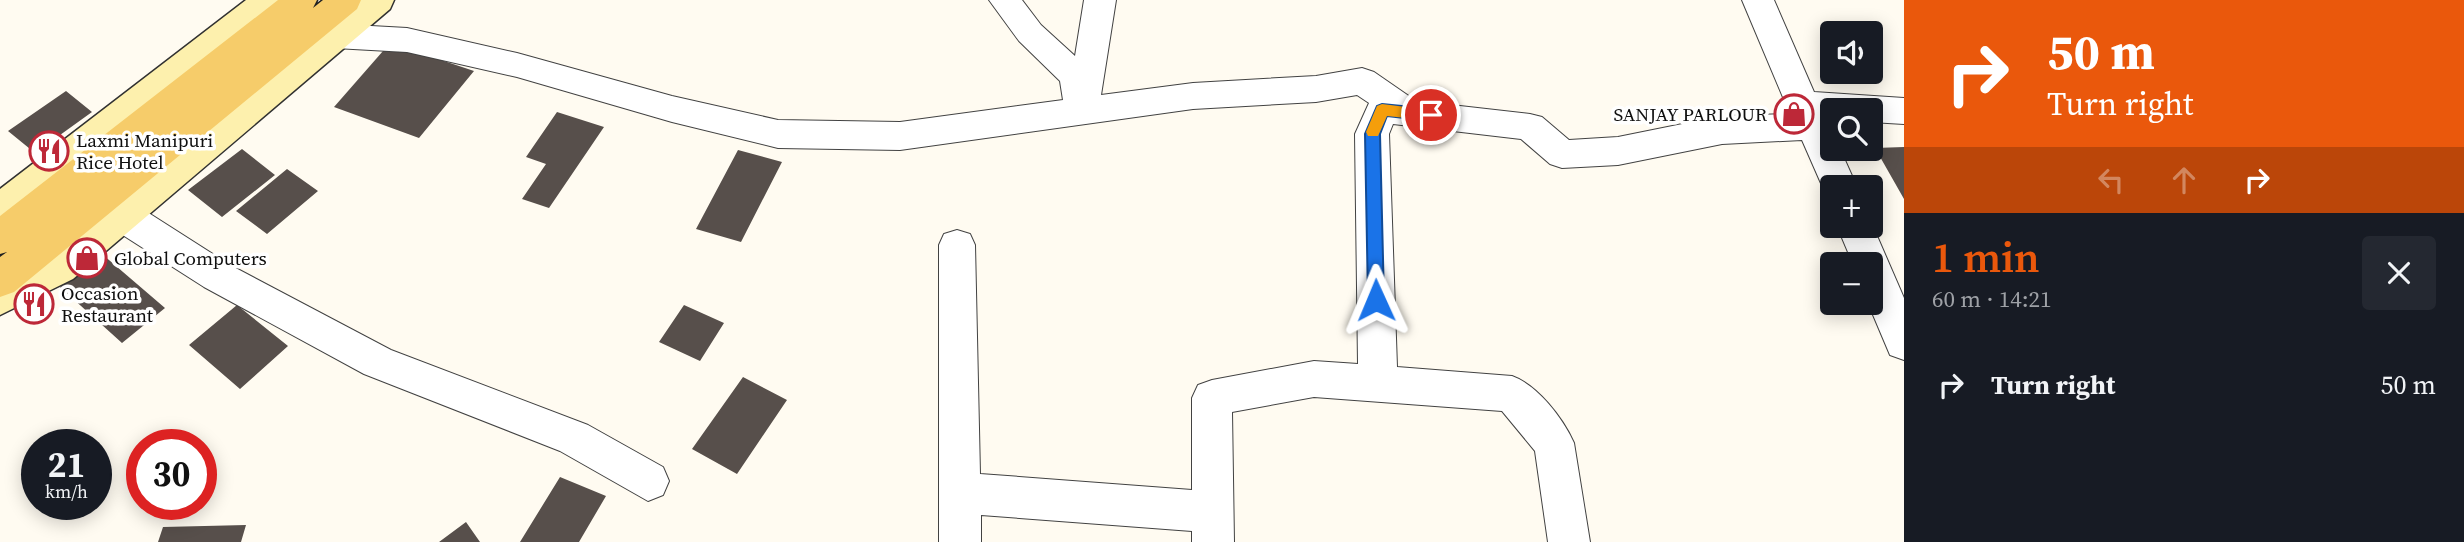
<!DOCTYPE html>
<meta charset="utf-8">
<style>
body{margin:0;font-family:"Source Serif 4",serif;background:#242831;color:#f1f3f6;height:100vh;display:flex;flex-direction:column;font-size:26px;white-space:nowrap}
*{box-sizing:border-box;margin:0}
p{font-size:23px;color:#9ea1a6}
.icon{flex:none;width:38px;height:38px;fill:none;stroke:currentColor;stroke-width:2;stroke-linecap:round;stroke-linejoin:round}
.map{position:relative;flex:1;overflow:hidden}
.details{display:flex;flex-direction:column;background:#171b24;width:560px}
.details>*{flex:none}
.guide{background:#ea580c;color:#fff;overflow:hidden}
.tools{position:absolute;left:1820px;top:21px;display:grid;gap:14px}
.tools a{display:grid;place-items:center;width:63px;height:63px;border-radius:7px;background:#171b24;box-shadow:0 4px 18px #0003;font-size:35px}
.speed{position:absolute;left:21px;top:429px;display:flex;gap:14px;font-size:35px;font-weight:700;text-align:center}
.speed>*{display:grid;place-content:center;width:91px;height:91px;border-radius:50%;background:#171b24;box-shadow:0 4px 18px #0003;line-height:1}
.speed small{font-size:18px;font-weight:400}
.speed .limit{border:10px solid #d22;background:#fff;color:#111}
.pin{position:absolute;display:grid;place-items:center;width:60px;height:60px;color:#fff;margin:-30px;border:4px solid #fff;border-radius:50%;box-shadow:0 2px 7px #0007}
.me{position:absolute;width:77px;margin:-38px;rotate:359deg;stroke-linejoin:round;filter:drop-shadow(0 0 5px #0008)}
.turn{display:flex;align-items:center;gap:24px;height:147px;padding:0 28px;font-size:32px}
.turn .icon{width:91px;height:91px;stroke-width:2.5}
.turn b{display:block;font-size:49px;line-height:60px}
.lanes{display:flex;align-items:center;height:66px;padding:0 28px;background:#0003;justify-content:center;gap:35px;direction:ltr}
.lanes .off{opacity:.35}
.round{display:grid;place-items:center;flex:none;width:74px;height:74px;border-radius:7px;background:#242831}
.summary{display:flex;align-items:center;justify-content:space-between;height:119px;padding:0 28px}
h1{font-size:42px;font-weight:600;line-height:52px;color:#ea580c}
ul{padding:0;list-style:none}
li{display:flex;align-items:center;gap:21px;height:105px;padding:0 28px}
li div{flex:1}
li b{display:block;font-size:26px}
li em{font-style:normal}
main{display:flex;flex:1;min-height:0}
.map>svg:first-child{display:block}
</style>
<main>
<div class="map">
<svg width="1904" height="542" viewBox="0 0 1904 542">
<rect width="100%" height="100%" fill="#fffbf1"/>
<!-- building -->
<path fill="#574f4b" d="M390 43 474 71 419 138 334 107Z
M66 91 92 112 35 153 8 131Z
M557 112 604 127 549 208 522 199 546 164 526 157Z
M1904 147V199L1875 148Z
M242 149 275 175 222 217 188 190Z
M738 150 782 162 741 242 696 229Z
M287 169 318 191 267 234 236 211Z
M102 254 165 308 122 343 60 287Z
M237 305 288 346 240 389 189 345Z
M684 305 724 323 700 361 659 342Z
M743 377 787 400 737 474 692 449Z
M560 477 606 496 579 542H520Z
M466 522 480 542H439Z
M246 525 241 542H158L163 527Z"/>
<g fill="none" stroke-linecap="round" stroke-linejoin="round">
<!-- street casing -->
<g stroke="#424242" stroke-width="2">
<path id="street" d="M989 0H1022L1041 25 1075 56 1084 0H1116L1101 95 1193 83 1316 76 1362 68 1374 72 1416 101 1530 114 1542 117 1569 140 1618 137 1722 116 1790 114 1742 0H1774L1814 92 1904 98V124L1871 122V110H1832V119H1826L1832 132V149H1840L1857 187H1832V199L1827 197 1802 140 1722 144 1618 165 1562 168 1550 164 1521 139 1393 124 1389 134 1397 367 1512 376C1537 385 1563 418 1574 443L1590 542H1548L1535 451 1502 411 1314 397 1232 412 1234 542H1192V531L981 515V542H939V245L944 234 957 230 970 234 975 245 980 474 1192 490V398L1198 385 1212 380 1314 361 1358 364 1355 134 1369 103 1357 95 1316 102 1193 109 900 150 778 148 672 122 517 77 407 52 335 48 324 45 319 36 324 27 335 24 407 28 517 53 672 96 778 120 900 122 1063 100 1060 81 1019 41Z
M120 199 133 203 230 265 391 350 588 425 663 467 669 481 663 495 648 501 560 451 364 374 204 287 107 225 102 214 107 203Z
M1871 222 1904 298V360L1890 355 1868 303H1871V264H1853L1837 226H1871Z"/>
</g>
<!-- secondary casing -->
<g stroke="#313131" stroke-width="3">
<path id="secondary" d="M246 0H285L281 9 13 221 0 226V189Z
M356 0H394L390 9 73 279 0 315V279L45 255Z"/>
</g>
<!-- primary casing -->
<g stroke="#202020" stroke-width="3">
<path id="primary" d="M278 0H317L313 8 323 0H361L357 9 14 292 0 297V257L7 252 0 254V216Z"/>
</g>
<!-- street -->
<use href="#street" fill="#fff" fill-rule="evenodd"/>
<!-- secondary -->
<use href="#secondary" fill="#fdf0ad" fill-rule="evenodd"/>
<!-- primary -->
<use href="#primary" fill="#f6cc6a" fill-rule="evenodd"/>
</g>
<!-- route -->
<path fill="#1a73e8" stroke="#114b97" stroke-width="2" d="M1382 104 1431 109 1438 115 1431 121 1387 116 1380 134 1384 300 1382 305 1376 307 1370 305 1368 300 1365 134 1377 106Z"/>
<!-- slow -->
<path fill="#f59e0b" d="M1382 104 1406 107 1413 112 1406 118 1387 116 1378 136H1368L1366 132 1377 106Z"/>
<!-- icons -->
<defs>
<g id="shop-ring" transform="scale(2.0125)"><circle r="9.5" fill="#fff" stroke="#bd2838" stroke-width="1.5"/><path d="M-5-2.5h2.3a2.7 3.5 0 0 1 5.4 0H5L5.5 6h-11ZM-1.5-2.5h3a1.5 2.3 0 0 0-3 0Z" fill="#bd2838"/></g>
<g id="restaurant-ring" transform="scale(2.0125)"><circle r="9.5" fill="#fff" stroke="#bd2838" stroke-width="1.5"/><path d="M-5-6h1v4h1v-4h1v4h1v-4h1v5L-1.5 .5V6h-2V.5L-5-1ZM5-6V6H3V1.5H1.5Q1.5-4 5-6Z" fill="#bd2838"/></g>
</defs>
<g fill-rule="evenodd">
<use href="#shop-ring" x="1794" y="114"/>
<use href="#restaurant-ring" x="49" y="151"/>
<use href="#shop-ring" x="87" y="258"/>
<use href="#restaurant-ring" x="34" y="304"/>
</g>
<g text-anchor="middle" stroke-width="7" stroke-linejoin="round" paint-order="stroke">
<!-- poi labels -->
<g font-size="19" fill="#0f0f0f" stroke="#fff" text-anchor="start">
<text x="1767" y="121" text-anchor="end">SANJAY PARLOUR</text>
<text x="76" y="147">Laxmi Manipuri<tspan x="76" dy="22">Rice Hotel</tspan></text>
<text x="114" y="265">Global Computers</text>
<text x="61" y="300">Occasion<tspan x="61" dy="22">Restaurant</tspan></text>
</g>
</g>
</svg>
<div class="tools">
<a><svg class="icon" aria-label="sound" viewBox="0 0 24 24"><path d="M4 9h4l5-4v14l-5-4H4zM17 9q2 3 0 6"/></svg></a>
<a><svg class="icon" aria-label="search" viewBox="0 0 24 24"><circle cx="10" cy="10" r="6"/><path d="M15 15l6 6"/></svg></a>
<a>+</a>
<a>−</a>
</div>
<div class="speed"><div>21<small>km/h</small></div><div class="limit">30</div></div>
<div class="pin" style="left:1431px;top:115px;background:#d93025"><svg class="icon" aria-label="arrive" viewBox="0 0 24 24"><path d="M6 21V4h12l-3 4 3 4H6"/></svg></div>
<svg class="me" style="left:1376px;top:300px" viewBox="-20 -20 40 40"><path d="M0-17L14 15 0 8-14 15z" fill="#1a73e8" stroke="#fff" stroke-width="4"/></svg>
</div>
<section class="details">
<div class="guide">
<div class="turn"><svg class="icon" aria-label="right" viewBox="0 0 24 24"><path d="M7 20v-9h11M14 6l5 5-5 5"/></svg><div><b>50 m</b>Turn right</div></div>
<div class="lanes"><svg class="icon off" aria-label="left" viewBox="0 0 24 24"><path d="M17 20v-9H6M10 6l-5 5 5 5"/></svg><svg class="icon off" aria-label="ahead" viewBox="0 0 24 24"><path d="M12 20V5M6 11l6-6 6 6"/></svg><svg class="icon" aria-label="right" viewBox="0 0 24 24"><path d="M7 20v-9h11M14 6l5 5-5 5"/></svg></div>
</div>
<div class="summary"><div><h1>1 min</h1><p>60 m · 14:21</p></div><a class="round"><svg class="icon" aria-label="close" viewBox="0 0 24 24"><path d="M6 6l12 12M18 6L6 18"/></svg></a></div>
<ul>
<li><svg class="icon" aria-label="right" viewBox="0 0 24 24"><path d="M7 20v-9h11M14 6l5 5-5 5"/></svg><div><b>Turn right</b></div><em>50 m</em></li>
</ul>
</section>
</main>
